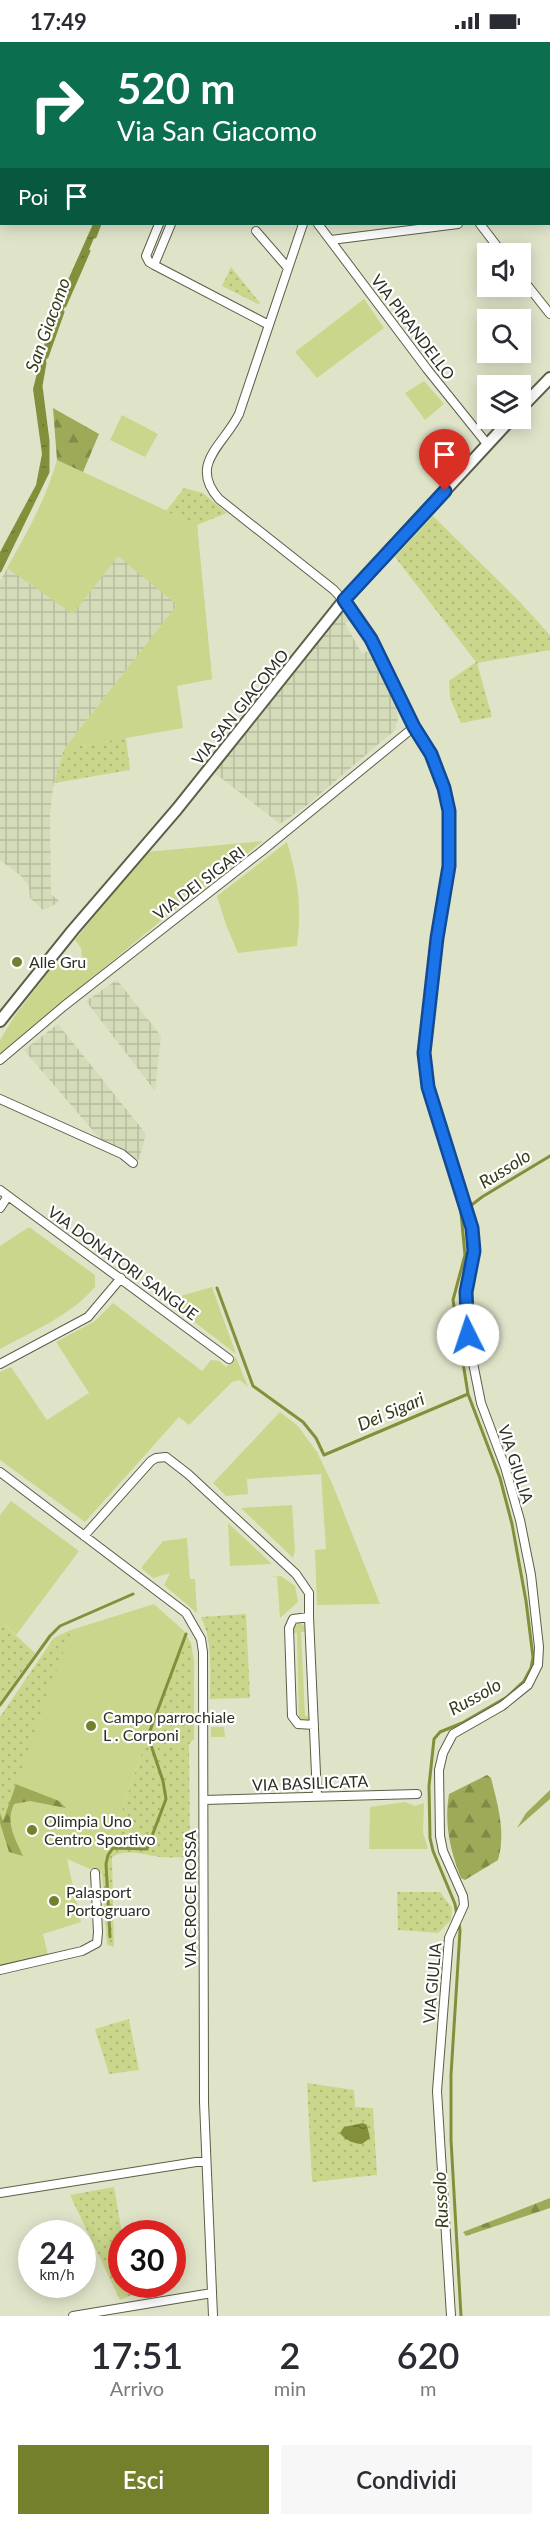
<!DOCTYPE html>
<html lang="it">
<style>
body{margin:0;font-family:Lato,sans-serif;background:#f7f7f7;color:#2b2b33;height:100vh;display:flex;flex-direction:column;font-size:22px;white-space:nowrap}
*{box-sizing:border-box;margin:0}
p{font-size:20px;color:#7c7c81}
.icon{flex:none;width:33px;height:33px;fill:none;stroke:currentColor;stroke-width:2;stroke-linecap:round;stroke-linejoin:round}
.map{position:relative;height:2274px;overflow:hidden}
.side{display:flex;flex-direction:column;background:#fff;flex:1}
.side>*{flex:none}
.banner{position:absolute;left:0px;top:0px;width:550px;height:183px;box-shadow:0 3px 15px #0003;background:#0b6e4f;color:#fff;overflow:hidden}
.tools{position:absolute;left:477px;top:201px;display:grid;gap:12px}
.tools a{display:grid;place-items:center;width:54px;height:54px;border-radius:0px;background:#fff;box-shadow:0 3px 15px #0003;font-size:30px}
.speed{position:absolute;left:18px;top:2178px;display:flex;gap:12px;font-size:30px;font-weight:700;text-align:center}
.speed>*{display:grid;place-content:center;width:78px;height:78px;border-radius:50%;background:#fff;box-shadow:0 3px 15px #0003;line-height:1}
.speed small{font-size:15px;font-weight:400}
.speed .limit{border:9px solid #d22;background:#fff;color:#111}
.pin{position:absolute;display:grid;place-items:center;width:51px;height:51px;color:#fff;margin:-62px -26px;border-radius:50% 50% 50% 0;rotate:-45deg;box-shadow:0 0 6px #0007}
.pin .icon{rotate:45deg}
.me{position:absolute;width:66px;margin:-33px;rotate:356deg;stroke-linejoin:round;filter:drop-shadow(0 0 4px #0008)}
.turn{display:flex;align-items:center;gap:21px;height:126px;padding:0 18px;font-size:27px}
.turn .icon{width:78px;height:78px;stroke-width:2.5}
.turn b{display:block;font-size:42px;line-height:51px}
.then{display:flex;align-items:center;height:57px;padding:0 18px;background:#0003;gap:12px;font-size:22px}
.eta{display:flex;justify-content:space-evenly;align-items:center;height:102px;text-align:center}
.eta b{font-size:36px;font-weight:600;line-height:42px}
.primary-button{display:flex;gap:12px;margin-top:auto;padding:12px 18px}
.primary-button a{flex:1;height:69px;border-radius:0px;background:#75802c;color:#fff;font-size:24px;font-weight:600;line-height:69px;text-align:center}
.primary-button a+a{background:#f7f7f7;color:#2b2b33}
.status{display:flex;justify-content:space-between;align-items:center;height:42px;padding:0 30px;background:#fff;direction:ltr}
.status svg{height:16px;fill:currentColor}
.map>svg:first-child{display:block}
</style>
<div class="status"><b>17:49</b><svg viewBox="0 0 49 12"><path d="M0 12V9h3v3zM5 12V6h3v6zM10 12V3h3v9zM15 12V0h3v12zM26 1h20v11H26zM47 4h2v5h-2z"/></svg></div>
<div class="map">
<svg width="550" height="2274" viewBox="0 0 550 2274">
<defs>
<pattern id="industrial-grid" width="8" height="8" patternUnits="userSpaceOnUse" patternTransform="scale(1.5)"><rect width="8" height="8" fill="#d4dbb9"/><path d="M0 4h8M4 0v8" fill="none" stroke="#b6bc9f"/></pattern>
<pattern id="forest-firs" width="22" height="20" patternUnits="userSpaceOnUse" patternTransform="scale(1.5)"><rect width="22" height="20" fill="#9eaa57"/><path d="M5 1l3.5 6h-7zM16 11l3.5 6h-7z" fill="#818b48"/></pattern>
<pattern id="park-dots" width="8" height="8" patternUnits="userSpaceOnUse" patternTransform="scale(1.5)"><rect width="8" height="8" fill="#cad68b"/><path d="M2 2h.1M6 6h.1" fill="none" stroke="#aeb878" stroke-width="1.8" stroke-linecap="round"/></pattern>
<pattern id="water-ripples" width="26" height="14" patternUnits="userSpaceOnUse" patternTransform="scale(1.5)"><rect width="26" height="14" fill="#838f3b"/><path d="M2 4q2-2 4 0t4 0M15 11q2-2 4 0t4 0" fill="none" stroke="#6c7531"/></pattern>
</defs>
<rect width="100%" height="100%" fill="#dfe4c9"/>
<!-- industrial -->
<path fill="url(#industrial-grid)" d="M57 418 197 483 212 637 104 656 64 707 53 745 50 773 51 852 59 859 54 863 43 868 30 856 29 845 21 834 0 818V539L35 477 49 446Z
M342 571H347L351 578 345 581 362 612 368 609 396 662 398 677 395 688 307 763 280 782 211 728 338 573Z
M117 938 161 994 155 1049 86 959Z
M58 982 146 1092 139 1118 100 1097 24 1008Z"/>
<!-- grass -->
<path fill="#cad68b" d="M364 257 384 286 317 336 295 310Z
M424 339 444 362 425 378 405 351Z
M122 373 158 392 145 415 110 398Z
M57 418 197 483 212 637 177 644 183 686 64 707 177 563 118 514 73 572 7 526C27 491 46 457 57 418Z
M263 799 169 872 0 1012V998L16 972 54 923 82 917 81 906 75 898 146 810Z
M287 800C298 838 302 863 297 904L238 911 226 883 217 854Z
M29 1185 95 1233V1245C70 1274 33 1289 0 1307V1204Z
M212 1245 236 1312 166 1258Z
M113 1261 202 1329 211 1318 219 1319 226 1325 236 1315 248 1345 240 1338 232 1340 189 1383 179 1375 85 1480 0 1418V1330L11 1325 47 1378 89 1351 56 1300 95 1279Z
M280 1370 298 1384 317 1410 332 1441 380 1562 317 1563 315 1508 326 1507 321 1432 247 1437 248 1452 226 1454 213 1441Z
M11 1459 79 1509 16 1593 0 1579V1473Z
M292 1463 295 1509 293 1516 241 1466Z
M228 1481 272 1522 230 1524Z
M187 1496 190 1537H195L197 1571 164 1543 170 1531 153 1536 141 1526 163 1499Z
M281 1534 295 1544 298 1560 280 1576 277 1535H269Z
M154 1562 184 1589 108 1809 102 1832 67 1817 81 1880 43 1892 48 1913 0 1924V1675L54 1596 71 1588Z
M299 1581 304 1583 305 1590H301L305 1674H308V1679L299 1680 297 1591H294V1584Z
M211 1685H224L225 1695H211Z
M405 1760 415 1764 424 1761 423 1790 428 1807H369L370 1765Z"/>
<!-- forest -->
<path fill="url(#forest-firs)" d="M53 366 99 392 83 430 57 418Z
M487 1733 491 1736C498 1764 506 1790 498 1818L465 1838 461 1836C450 1808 444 1782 449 1752Z
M13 1741 59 1759 66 1766 30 1759 14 1762C5 1781 15 1796 23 1814L9 1810 0 1781V1769Z
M550 1748V1757L517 1786 526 1771Z
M550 2156V2166L466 2194 463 2190Z"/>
<!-- park -->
<path fill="url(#park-dots)" d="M231 225 260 261 258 262 222 244Z
M184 446 203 451 227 471 197 483 166 469Z
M433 474 520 560 550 593V608L477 621 492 675 461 681 450 656 449 639 476 620 395 515Z
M126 696 130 728 54 741 64 707Z
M246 1572 250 1656 210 1657C210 1630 213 1600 201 1575Z
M0 1579 35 1611 0 1660Z
M71 1588 3 1779 0 1771V1675L54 1596Z
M184 1589 191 1601 194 1618V1697L189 1702 190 1815C180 1815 170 1816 160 1815 144 1813 127 1806 112 1815L114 1905 107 1903 102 1832 108 1809Z
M397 1850H440L452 1866 451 1878 438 1891 398 1888Z
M129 1977 139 2028 109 2032 95 1987Z
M307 2041 354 2048 355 2065 373 2066 377 2133 312 2140Z
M114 2145 122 2191V2242L130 2243 132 2253 120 2258 70 2153Z"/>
<!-- water -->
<path fill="url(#water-ripples)" d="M93 182H100L54 290 46 319 41 344 48 399 47 432 0 529V510L36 443 42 412 33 347 48 288 59 258Z
M363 2081 367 2083 370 2096 362 2102C354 2102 345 2098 340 2091L344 2085Z"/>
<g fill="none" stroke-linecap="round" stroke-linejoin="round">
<!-- stream -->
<path stroke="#838f3b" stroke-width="3" d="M168 0 169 2
M95 195 100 182
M65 264 89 209
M47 315 63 270
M0 529 48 430V399L41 344 45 321
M217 1246 253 1344 303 1380 316 1396 324 1413 468 1352
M0 1663 50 1594 60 1584 133 1552
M148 1694 186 1592
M457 1874 455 1862 433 1809 430 1796 429 1744 434 1697 440 1690 462 1681 507 1655 524 1639 531 1626 533 1615 526 1559 512 1482 500 1436 468 1352 453 1258 465 1213 461 1171 482 1155 550 1114
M459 1881 460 1889 451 2033V2098L461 2274
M110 1895 106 1822 108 1813 113 1806 147 1807 166 1757 163 1739 149 1697"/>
<!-- street casing -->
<g stroke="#5b5f48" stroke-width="10">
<path id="street" d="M180 0 181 2
M525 2 528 0
M549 101 550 100
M549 169H550
M159 182 146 214 149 220 154 223 171 182
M303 182 239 372C224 403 188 422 219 457L334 548 353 569 371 597 437 726 449 769 450 804 427 976 425 1029 472 1186 474 1209 466 1250 472 1316 481 1361 505 1425 520 1478 531 1533 539 1605 538 1623 528 1643 502 1664 453 1692 443 1711 439 1728 440 1794 443 1809 463 1854 464 1863 449 1896 437 2049 451 2274
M318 182 427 327 488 403
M480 182 503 212
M256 189 288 226
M331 198 458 182
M154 223 269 283
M520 234 550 272
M0 1018 64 964 262 809 414 685
M0 1057 122 1112 133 1121
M0 1148 229 1317
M0 1166 8 1154
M0 1322 88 1275 121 1236
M0 1430 186 1571 201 1597 203 1610 204 2060 213 2274
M84 1494 151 1419 156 1416 166 1415 188 1432 296 1532 309 1551V1575
M314 1683 298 1682 292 1674 289 1586 293 1577 309 1575 317 1754
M204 1758 417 1752
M0 1928 82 1909 97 1901 98 1890 95 1831
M0 2151 196 2120H206
M73 2274 212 2251"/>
</g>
<!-- secondary casing -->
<g stroke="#5b5f48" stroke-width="14">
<path id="secondary" d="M520 367 550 336
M0 979 73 888 177 767 344 558 512 376"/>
</g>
<!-- street -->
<use href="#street" stroke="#fff" stroke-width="8"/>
<!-- secondary -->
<use href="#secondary" stroke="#fff" stroke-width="10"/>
</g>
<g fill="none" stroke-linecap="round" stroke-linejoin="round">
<!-- route casing -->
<g stroke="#114b97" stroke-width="15">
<path id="route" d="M445 449 344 558 371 597 414 685 431 712 444 746 449 769V824L437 896 424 1011 428 1045 472 1186 474 1209 466 1250 468 1293"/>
</g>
<!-- route -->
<use href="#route" stroke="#1a73e8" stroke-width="10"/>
</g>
<!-- markers -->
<g fill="#75802c" stroke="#fff" stroke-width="2">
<circle cx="17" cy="920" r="6"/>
<circle cx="91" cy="1684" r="6"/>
<circle cx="32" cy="1788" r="6"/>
<circle cx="54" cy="1859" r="6"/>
</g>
<g text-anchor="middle" stroke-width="4.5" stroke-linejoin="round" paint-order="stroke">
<!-- street labels -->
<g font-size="16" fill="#2d2f25" stroke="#fff">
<text transform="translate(413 285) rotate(53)" y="6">VIA PIRANDELLO</text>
<text transform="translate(240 665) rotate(-51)" y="6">VIA SAN GIACOMO</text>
<text transform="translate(199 841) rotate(-37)" y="6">VIA DEI SIGARI</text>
<text transform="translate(123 1221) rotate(36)" y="6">VIA DONATORI SANGUE</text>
<text transform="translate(516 1422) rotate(72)" y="6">VIA GIULIA</text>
<text transform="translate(310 1741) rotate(-2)" y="6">VIA BASILICATA</text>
<text transform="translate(190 1857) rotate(-90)" y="6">VIA CROCE ROSSA</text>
<text transform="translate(432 1941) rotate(-85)" y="6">VIA GIULIA</text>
</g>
<!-- poi labels -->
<g font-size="16" fill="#2d2f25" stroke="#fff" text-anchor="start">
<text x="29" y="926">Alle Gru</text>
<text x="103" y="1681">Campo parrochiale<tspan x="103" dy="18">L . Corponi</tspan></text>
<text x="44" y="1785">Olimpia Uno<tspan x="44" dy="18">Centro Sportivo</tspan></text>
<text x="66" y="1856">Palasport<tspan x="66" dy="18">Portogruaro</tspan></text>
</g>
<!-- water labels -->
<g font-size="18" font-style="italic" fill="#373c18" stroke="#fff">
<text transform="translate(48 283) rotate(-70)" y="6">San Giacomo</text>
<text transform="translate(505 1127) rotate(-32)" y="6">Russolo</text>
<text transform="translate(391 1370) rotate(-23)" y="6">Dei Sigari</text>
<text transform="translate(475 1655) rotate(-29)" y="6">Russolo</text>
<text transform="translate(441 2158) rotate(-93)" y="6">Russolo</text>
</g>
</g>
</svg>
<div class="tools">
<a><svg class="icon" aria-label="sound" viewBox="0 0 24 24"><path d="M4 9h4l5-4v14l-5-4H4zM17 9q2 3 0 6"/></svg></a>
<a><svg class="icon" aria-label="search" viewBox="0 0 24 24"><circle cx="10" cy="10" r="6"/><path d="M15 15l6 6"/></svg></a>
<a><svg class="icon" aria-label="layers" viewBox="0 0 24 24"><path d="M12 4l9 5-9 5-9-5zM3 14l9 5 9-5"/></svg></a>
</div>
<div class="speed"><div>24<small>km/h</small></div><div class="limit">30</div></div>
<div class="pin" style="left:445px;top:449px;background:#d93025"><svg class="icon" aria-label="arrive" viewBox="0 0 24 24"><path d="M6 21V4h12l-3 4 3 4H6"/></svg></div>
<svg class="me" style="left:468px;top:1293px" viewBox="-20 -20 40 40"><circle r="19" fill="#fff"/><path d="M0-13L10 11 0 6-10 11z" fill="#1a73e8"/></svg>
<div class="banner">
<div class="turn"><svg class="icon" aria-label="right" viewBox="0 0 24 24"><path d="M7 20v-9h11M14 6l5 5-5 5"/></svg><div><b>520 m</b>Via San Giacomo</div></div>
<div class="then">Poi<svg class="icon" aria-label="arrive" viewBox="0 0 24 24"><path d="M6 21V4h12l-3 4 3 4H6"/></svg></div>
</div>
</div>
<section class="side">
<div class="eta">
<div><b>17:51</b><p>Arrivo</p></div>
<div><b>2</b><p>min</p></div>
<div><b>620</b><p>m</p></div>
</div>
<div class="primary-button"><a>Esci</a><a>Condividi</a></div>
</section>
